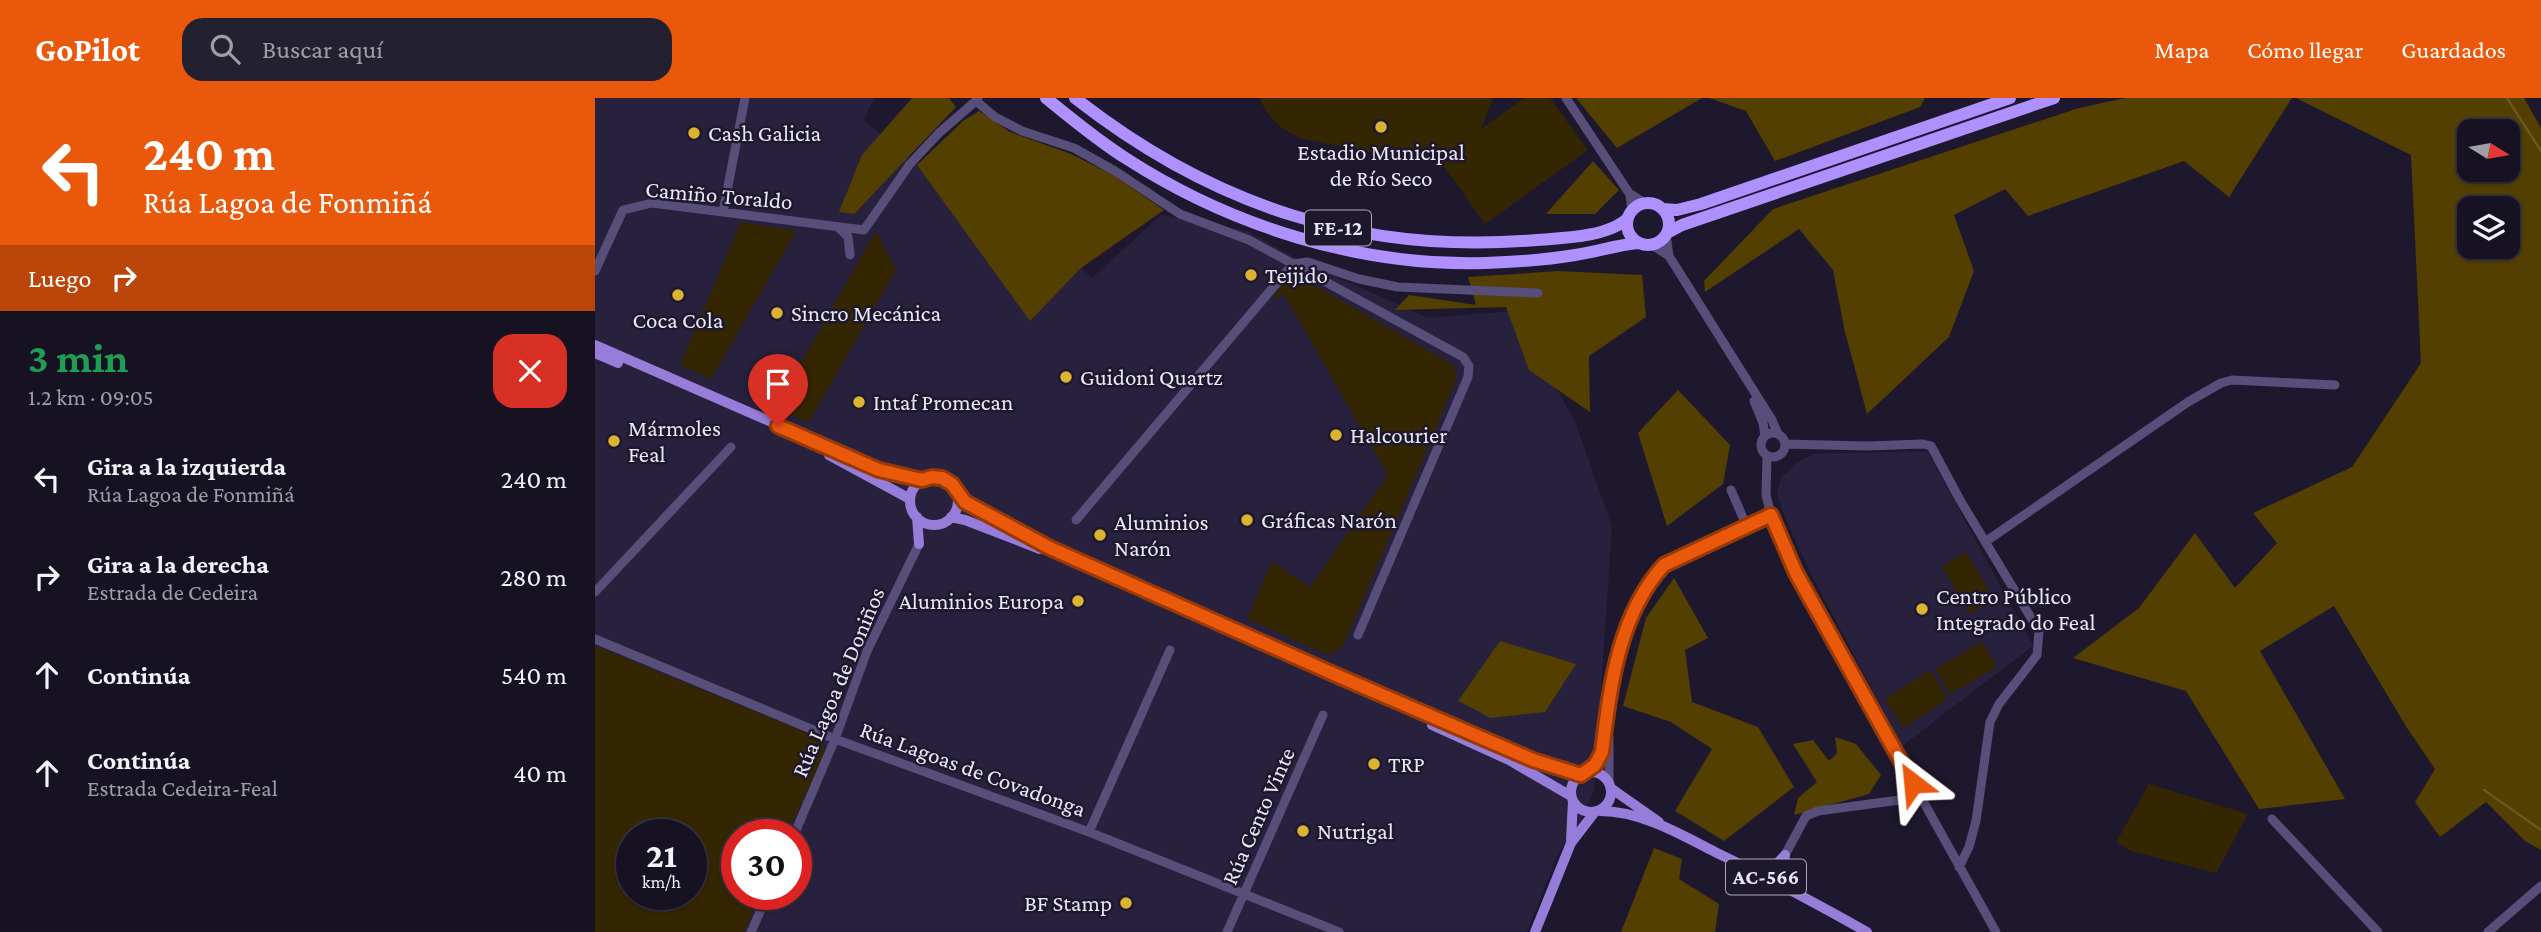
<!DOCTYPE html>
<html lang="es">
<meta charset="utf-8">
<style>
body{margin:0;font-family:"Crimson Pro",serif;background:#23202f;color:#f1f3f6;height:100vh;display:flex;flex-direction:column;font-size:26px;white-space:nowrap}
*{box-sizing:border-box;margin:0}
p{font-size:23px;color:#9e9ea5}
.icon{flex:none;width:38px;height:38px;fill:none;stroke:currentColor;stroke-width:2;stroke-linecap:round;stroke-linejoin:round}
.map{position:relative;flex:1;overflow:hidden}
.sheet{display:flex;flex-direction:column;background:#161222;width:595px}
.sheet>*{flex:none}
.banner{background:#ea580c;color:#fff;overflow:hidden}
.needle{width:46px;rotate:101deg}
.fabs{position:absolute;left:1862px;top:21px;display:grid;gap:14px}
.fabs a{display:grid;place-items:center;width:63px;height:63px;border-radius:14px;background:#161222;box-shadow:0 2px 5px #0004,0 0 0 2px #353240;font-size:35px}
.speed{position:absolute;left:21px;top:721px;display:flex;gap:14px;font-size:35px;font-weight:700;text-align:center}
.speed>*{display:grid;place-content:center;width:91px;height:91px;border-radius:50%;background:#161222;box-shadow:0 2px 5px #0004,0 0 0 2px #353240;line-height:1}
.speed small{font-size:18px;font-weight:400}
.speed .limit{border:10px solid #d22;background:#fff;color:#111}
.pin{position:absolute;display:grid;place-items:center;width:60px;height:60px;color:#fff;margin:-72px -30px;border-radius:50% 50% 50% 0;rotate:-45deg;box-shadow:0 0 7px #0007}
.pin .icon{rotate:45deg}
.me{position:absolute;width:77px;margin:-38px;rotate:331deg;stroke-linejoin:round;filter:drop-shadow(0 0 5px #0008)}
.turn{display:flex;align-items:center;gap:24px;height:147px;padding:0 28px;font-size:32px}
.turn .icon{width:91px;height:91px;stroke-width:2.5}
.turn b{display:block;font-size:49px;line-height:60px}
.then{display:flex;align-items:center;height:66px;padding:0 28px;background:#0003;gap:14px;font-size:26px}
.round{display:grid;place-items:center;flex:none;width:74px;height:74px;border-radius:21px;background:#23202f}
.headline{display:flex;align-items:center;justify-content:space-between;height:119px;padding:0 28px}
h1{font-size:42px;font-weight:700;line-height:52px;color:#1e9e55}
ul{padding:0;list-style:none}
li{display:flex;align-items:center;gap:21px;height:98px;padding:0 28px}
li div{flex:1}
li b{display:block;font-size:26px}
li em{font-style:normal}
header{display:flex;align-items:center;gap:42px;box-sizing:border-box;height:98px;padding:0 35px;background:#ea580c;color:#fff}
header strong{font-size:33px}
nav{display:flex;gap:38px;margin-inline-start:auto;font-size:24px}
.search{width:490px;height:63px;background:#23202f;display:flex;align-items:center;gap:18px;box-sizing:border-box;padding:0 24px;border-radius:21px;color:#9e9ea5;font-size:26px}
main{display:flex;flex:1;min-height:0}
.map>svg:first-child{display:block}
</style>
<header>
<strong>GoPilot</strong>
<div class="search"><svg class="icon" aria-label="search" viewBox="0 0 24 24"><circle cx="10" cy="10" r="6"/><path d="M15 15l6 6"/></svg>Buscar aquí</div>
<nav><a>Mapa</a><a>Cómo llegar</a><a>Guardados</a></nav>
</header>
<main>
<section class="sheet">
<div class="banner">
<div class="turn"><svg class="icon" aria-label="left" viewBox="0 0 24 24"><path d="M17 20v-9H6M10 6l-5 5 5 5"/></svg><div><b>240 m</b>Rúa Lagoa de Fonmiñá</div></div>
<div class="then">Luego<svg class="icon" aria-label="right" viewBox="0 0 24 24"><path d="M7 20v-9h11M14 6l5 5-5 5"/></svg></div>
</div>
<div class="headline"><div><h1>3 min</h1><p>1.2 km · 09:05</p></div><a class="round" style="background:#d93025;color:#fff"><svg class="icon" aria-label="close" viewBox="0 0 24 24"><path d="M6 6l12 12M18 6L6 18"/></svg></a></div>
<ul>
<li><svg class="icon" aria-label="left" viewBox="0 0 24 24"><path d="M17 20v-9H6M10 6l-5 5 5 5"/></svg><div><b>Gira a la izquierda</b><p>Rúa Lagoa de Fonmiñá</p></div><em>240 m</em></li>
<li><svg class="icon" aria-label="right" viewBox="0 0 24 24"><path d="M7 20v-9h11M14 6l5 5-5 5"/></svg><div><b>Gira a la derecha</b><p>Estrada de Cedeira</p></div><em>280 m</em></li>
<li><svg class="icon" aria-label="ahead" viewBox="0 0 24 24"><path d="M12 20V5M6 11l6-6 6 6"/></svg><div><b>Continúa</b></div><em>540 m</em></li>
<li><svg class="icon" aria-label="ahead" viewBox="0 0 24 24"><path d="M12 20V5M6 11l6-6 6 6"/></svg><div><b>Continúa</b><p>Estrada Cedeira-Feal</p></div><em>40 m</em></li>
</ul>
</section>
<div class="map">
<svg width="1946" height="834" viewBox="0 0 1946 834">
<rect width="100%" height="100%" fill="#1e182e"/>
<!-- built -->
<path fill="#28213d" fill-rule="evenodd" d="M0 0H279L269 22 322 67 435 222 486 170 497 180 566 117 652 133 710 165 833 220 920 213 981 326 1017 429 999 693 984 726 963 756 932 834H0ZM37 737H96V796H37ZM142 737H201V796H142Z
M1332 353 1438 548 1307 648 1215 474 1190 420 1182 396 1186 380 1203 364 1218 356Z"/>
<!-- green -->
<path fill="#332600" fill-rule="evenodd" d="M664 0H898L886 31 929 0H955L993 52 890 126 845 63 830 64 708 41C686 32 674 21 664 0Z
M146 124 201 133 116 281 85 267Z
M281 133 301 172 214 324C202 319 188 317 184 303Z
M699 178 705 179 858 267 862 280 747 550 733 557 652 521 677 464 715 489 793 377 688 195 681 202 678 199 692 181Z
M1371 454 1399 502 1374 516 1347 468Z
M1387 544 1402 569 1355 596 1341 571Z
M0 548 227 641 230 653 192 737H142V796H166L149 834H0ZM37 737H96V796H37Z
M1335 572 1353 601 1308 630 1290 601Z
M1554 686 1653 716 1621 775 1536 753 1521 744Z"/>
<!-- forest -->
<path fill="#533f00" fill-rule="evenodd" d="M317 0H354L361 9 259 116 244 114 267 57Z
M981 0H1107L1022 50Z
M1114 0H1330L1325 9 1180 63 1151 13Z
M1530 0H1697L1634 99 1589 63 1433 118 1410 91 1359 117 1379 173 1354 239 1272 316 1249 230 1238 172 1204 131 1110 194 1109 183 1178 111 1484 10Z
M1701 0H1929L1946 30V752L1930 743 1891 704 1845 739 1820 704 1840 671 1812 630 1739 508 1665 553 1750 701 1664 711 1591 593 1478 560 1544 510 1600 435 1640 490 1682 445 1658 415 1757 369 1826 265 1816 57ZM1874 33H1913V72H1874ZM1874 110H1913V149H1874Z
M384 13 415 34 476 56 518 77 569 112 486 170 435 223 322 67 368 23Z
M998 63 1024 92 1000 116H951Z
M963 173 1047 177 1051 219 994 258 995 314 934 272 911 209 800 212 814 197 881 207 873 179Z
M1083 292 1135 347 1128 386 1072 428 1043 335Z
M1079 480 1113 540 1090 552 1097 604 1163 629 1199 689 1129 743 1080 713 1117 651 1076 624 1028 608 1051 520Z
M905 543 981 566 950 614 896 620 863 603Z
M1240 639 1261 646 1286 677 1274 696 1199 717 1203 700 1222 684 1198 646 1218 642 1234 663 1242 655Z
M1059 750 1087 761 1084 781 1124 806 1120 834H1026Z"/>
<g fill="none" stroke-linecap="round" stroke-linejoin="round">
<!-- stream -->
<path stroke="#6b571f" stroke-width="2.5" d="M1912 0 1946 53
M1889 692 1946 732"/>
<!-- minor -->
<path stroke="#584e7a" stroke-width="9" d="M971 0 1034 95 1051 106
M381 3 400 19 427 33 479 50 520 73 585 116 654 142 698 166 713 164 764 181 803 189 943 195
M1035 96 1037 113
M128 114 150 0
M244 130 253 139 255 157
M1071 137 1074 158 1177 322 1183 336
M1057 147 1074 158
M0 173 28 112 57 105 269 132 315 66 344 35 383 1
M1159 303 1168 325 1170 338
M1166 347a12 12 0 1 1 24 0a12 12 0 1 1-24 0Z
M1190 346 1272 348 1328 346 1336 348 1365 402 1444 533 1442 557 1404 606 1395 624 1381 723 1374 749 1364 769
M1172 358 1171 397 1176 417 1201 475 1401 834
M1136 392 1152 429
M481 422 698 166 868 259 874 268 873 279 763 537
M1390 444 1593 304 1626 285 1637 282 1740 287
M0 494 136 349
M0 541 240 641 494 734 744 834
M1014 639V684
M992 674 1000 667 1007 654C1015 590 1023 517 1069 467L1176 417
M1677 721 1783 834
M494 734 575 552
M199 737 240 641 272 553 324 446
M1190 757 1211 718 1223 713 1312 701 1327 702
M156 834 173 796
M632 834 728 617
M1893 834 1946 788"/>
<!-- major -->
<path stroke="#967dd9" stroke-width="10" d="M0 247 284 371 327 382
M0 255 23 265
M234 357 315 401
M315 403a24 24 0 1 1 48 0a24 24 0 1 1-48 0Z
M363 398 387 414 455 450 750 581 938 662 986 677
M322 419 324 446
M356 419 370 422 445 451
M837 627 914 662 976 698
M976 694a20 20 0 1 1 40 0a20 20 0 1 1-40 0Z
M1017 691 1064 724
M1005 713C1046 713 1085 736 1120 754 1172 779 1222 806 1272 834
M976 742 978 703
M1190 757 1188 773 1198 792
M1157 772 1180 768 1190 757
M940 834 976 745 999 715"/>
<!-- highway -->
<path stroke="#ae90ff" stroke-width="12" d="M451 0C477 21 503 43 532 61 636 128 765 169 890 165 920 164 951 162 980 157 1001 154 1022 147 1043 145
M480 0C618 108 766 157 942 142 969 140 1013 139 1033 120
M1032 126a21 21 0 1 1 42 0a21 21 0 1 1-42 0Z
M1068 111 1082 112 1106 106 1415 0
M1072 135 1087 127 1459 0"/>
</g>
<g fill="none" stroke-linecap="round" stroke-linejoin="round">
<!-- route casing -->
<g stroke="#983908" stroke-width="18">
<path id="route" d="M183 328 284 372 327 382 337 379 347 380 357 386 370 404 455 450 750 581 938 662 986 677 1000 667 1007 654C1015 590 1023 517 1069 467L1176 417 1201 475 1318 685"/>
</g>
<!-- route -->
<use href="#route" stroke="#ea580c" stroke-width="12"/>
</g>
<!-- markers -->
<g fill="#dcb233" stroke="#1e182e" stroke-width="2.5">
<circle cx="786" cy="29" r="7"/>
<circle cx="99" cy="35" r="7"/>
<circle cx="656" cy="177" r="7"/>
<circle cx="83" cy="197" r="7"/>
<circle cx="182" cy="215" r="7"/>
<circle cx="471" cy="279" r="7"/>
<circle cx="264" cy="304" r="7"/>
<circle cx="741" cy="337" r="7"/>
<circle cx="19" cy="343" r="7"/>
<circle cx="652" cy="422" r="7"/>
<circle cx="505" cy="437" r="7"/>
<circle cx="483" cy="503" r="7"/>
<circle cx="1327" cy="511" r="7"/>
<circle cx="779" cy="666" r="7"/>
<circle cx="708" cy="733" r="7"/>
<circle cx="531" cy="805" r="7"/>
</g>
<g text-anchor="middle" stroke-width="5" stroke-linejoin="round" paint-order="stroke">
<!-- shield labels -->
<g fill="#1e182e" stroke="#ada9ba" stroke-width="2">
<rect x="710" y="112.5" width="66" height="35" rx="5"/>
<rect x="1131" y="761.5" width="80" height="35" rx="5"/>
</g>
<g font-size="21" font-weight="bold" fill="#eae7f6">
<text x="743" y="137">FE-12</text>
<text x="1171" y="786">AC-566</text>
</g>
<!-- poi labels -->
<g font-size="23" fill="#eae7f6" stroke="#1e182e" text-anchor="start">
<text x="113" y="43">Cash Galicia</text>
<text x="786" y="62" text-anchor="middle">Estadio Municipal<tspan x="786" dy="26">de Río Seco</tspan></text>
<text x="670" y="185">Teijido</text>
<text x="196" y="223">Sincro Mecánica</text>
<text x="83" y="230" text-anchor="middle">Coca Cola</text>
<text x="485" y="287">Guidoni Quartz</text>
<text x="278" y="312">Intaf Promecan</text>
<text x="33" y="338">Mármoles<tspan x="33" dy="26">Feal</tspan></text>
<text x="755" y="345">Halcourier</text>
<text x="666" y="430">Gráficas Narón</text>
<text x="519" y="432">Aluminios<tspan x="519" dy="26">Narón</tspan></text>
<text x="1341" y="506">Centro Público<tspan x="1341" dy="26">Integrado do Feal</tspan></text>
<text x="469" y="511" text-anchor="end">Aluminios Europa</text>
<text x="793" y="674">TRP</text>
<text x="722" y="741">Nutrigal</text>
<text x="517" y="813" text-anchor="end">BF Stamp</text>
</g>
<!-- street labels -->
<g font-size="23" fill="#eae7f6" stroke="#1e182e">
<text transform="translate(124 97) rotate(5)" y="8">Camiño Toraldo</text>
<text transform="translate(243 584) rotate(-67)" y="8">Rúa Lagoa de Doniños</text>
<text transform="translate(378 671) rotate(20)" y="8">Rúa Lagoas de Covadonga</text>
<text transform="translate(663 718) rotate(-66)" y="8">Rúa Cento Vinte</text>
</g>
</g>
</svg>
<div class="fabs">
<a><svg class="needle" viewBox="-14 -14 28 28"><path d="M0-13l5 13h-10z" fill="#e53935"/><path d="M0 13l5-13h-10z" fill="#9e9ea5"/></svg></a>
<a><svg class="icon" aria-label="layers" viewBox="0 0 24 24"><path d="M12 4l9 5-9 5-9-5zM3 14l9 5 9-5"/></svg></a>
</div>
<div class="speed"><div>21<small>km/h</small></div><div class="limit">30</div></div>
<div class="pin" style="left:183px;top:328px;background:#d93025"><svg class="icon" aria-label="arrive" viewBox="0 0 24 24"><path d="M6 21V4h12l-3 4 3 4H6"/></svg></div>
<svg class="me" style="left:1318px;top:685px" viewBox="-20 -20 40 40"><path d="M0-17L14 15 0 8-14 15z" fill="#ea580c" stroke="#fff" stroke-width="4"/></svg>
</div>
</main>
